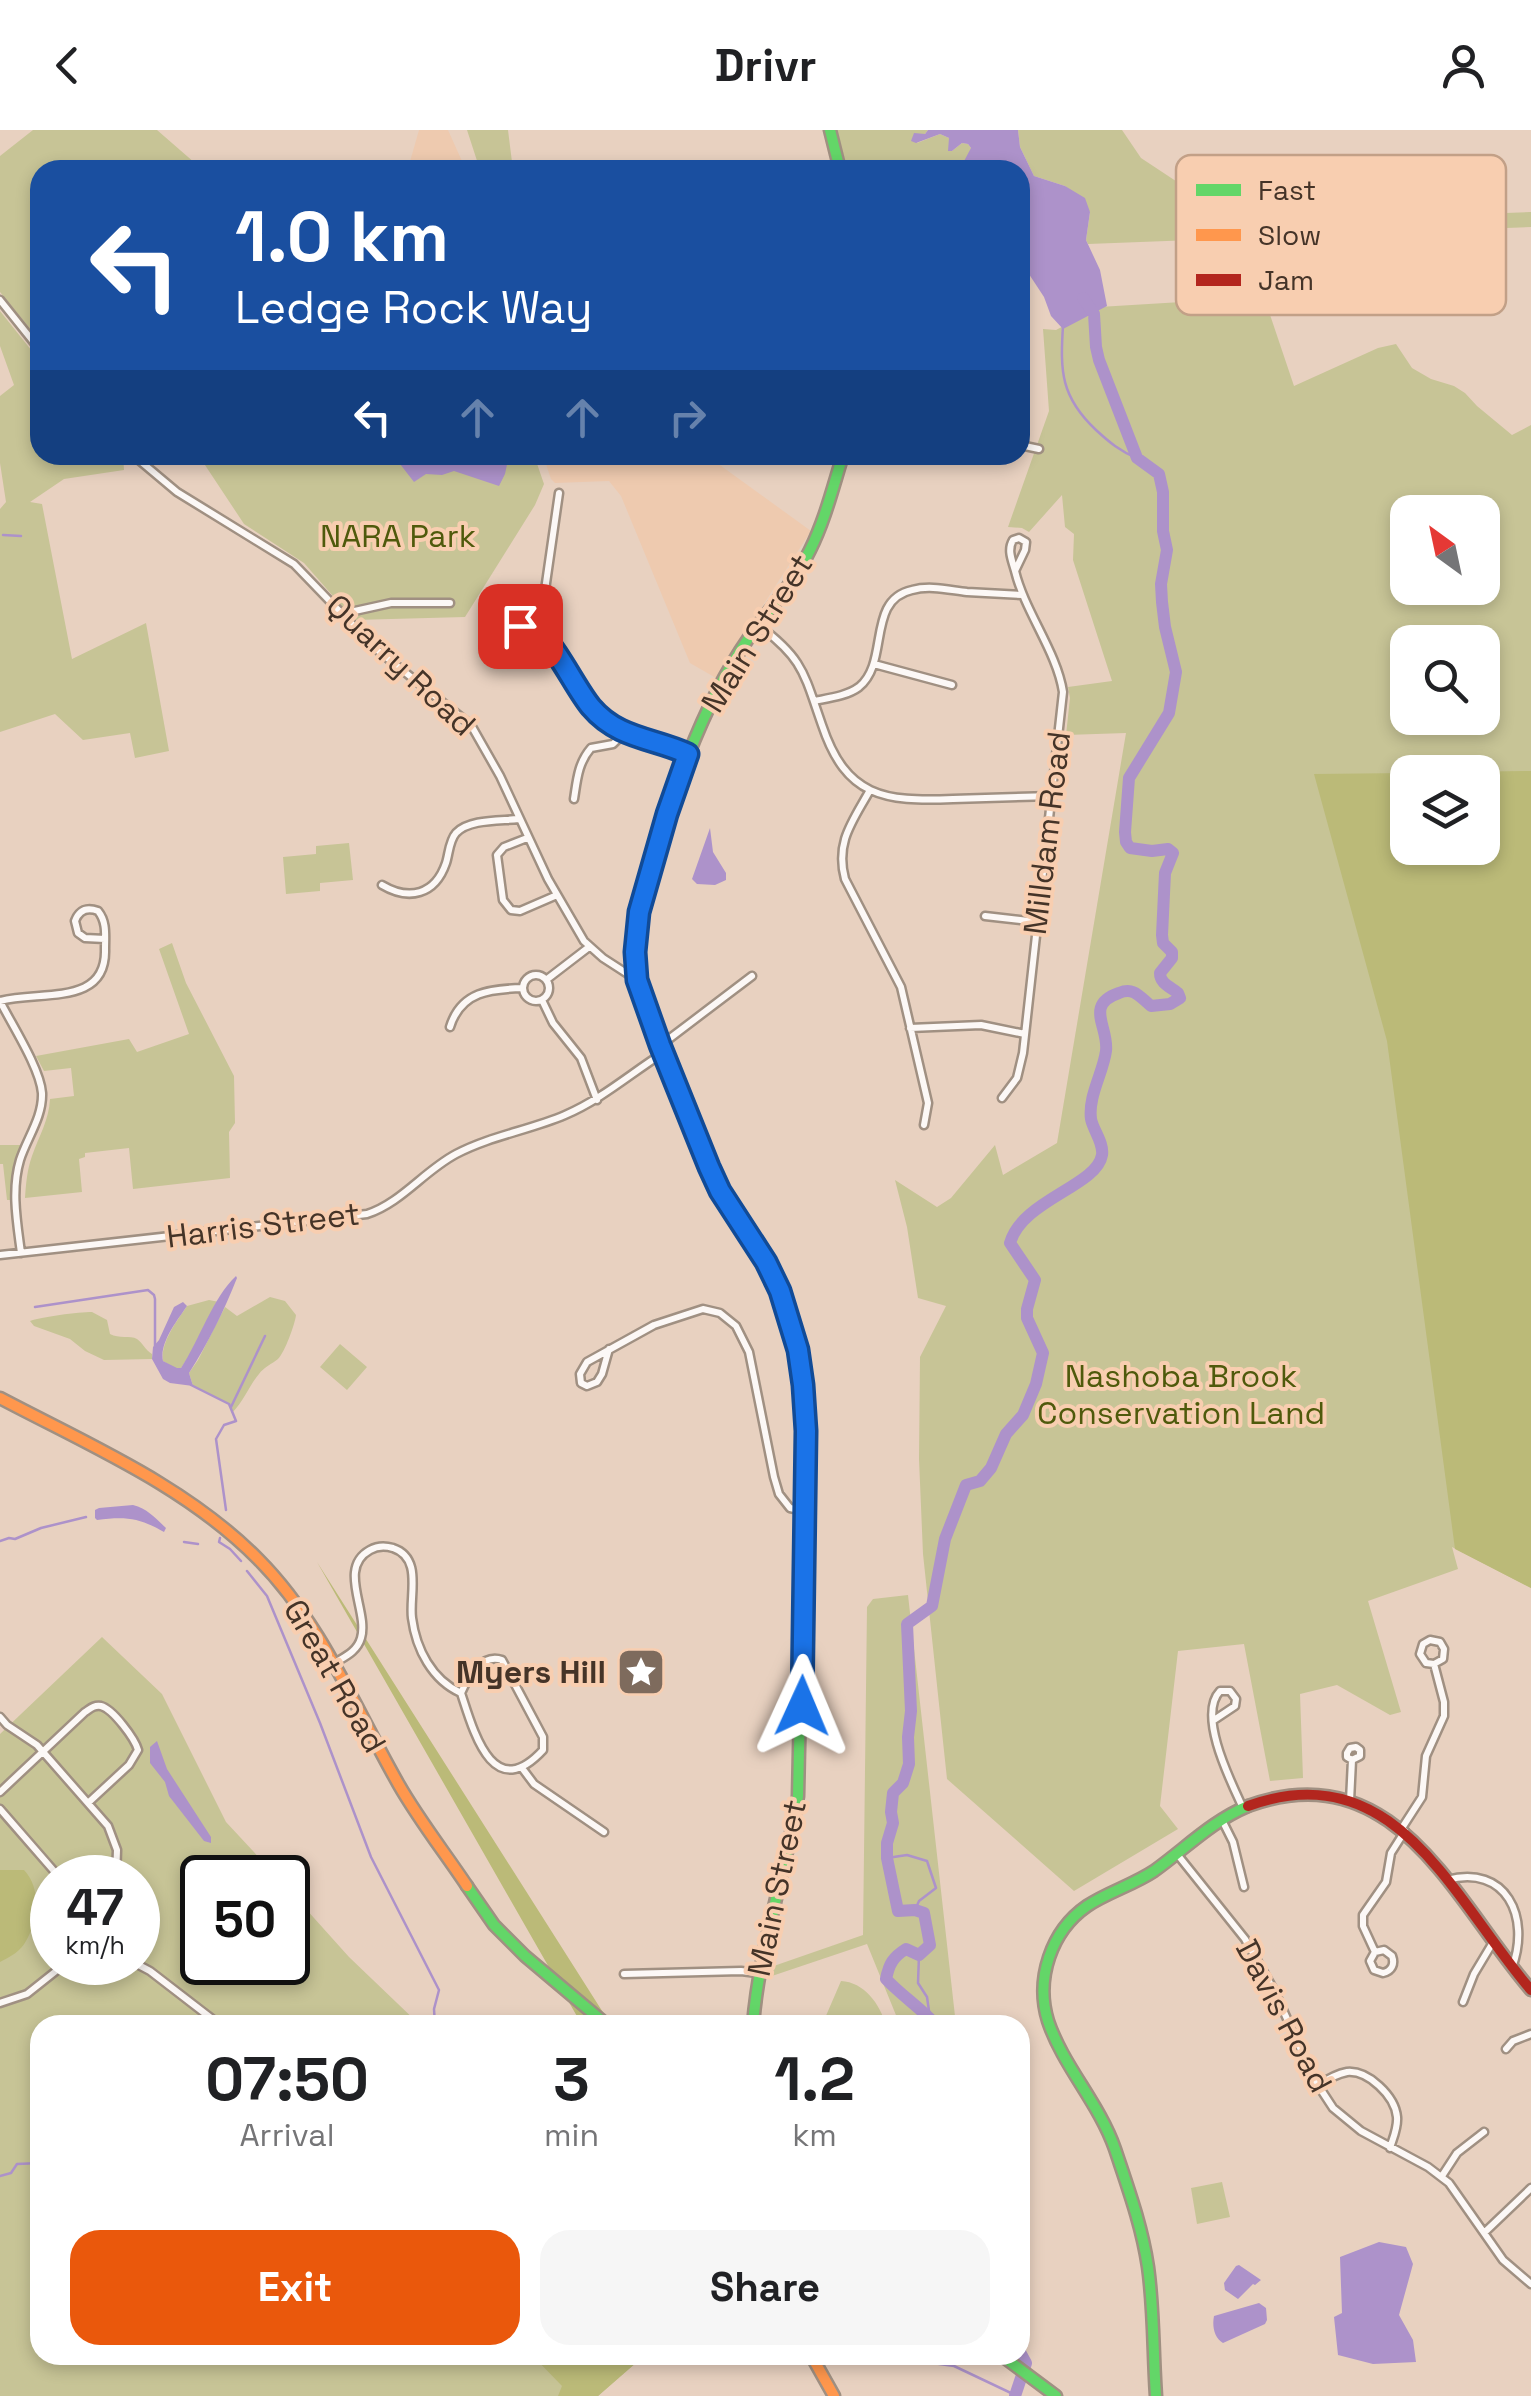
<!DOCTYPE html>
<style>
body{margin:0;font-family:"Space Grotesk",sans-serif;background:#f6f6f6;color:#202124;height:100vh;display:flex;flex-direction:column;font-size:38px;white-space:nowrap}
*{box-sizing:border-box;margin:0}
p{font-size:32px;color:#757577}
.icon{flex:none;width:55px;height:55px;fill:none;stroke:currentColor;stroke-width:2;stroke-linecap:round;stroke-linejoin:round}
.map{position:relative;flex:1;overflow:hidden}
.sheet{position:absolute;left:30px;top:1885px;width:1000px;height:350px;display:flex;flex-direction:column;background:#fff;border-radius:30px;box-shadow:0 5px 15px #0003}
.sheet>*{flex:none}
.guide{position:absolute;left:30px;top:30px;width:1000px;height:305px;border-radius:30px;box-shadow:0 5px 15px #0003;background:#1a4fa0;color:#fff;overflow:hidden}
.needle{width:65px;rotate:327deg}
.tools{position:absolute;left:1390px;top:365px;display:grid;gap:20px}
.tools a{display:grid;place-items:center;width:110px;height:110px;border-radius:20px;background:#fff;box-shadow:0 5px 15px #0003;font-size:50px}
.speed{position:absolute;left:30px;top:1725px;display:flex;gap:20px;font-size:50px;font-weight:700;text-align:center}
.speed>*{display:grid;place-content:center;width:130px;height:130px;border-radius:50%;background:#fff;box-shadow:0 5px 15px #0003;line-height:1}
.speed small{font-size:25px;font-weight:400}
.speed .limit{border:5px solid #111;border-radius:15px;background:#fff;color:#111}
.pin{position:absolute;display:grid;place-items:center;width:85px;height:85px;color:#fff;margin:-42px;border-radius:20px;box-shadow:0 5px 15px #0006}
.me{position:absolute;width:110px;margin:-55px;rotate:1deg;stroke-linejoin:round;filter:drop-shadow(0 0 8px #0008)}
.turn{display:flex;align-items:center;gap:35px;height:210px;padding:0 40px;font-size:45px}
.turn .icon{width:130px;height:130px;stroke-width:2.5}
.turn b{display:block;font-size:70px;line-height:85px}
.lanes{display:flex;align-items:center;height:95px;padding:0 40px;background:#0003;justify-content:center;gap:50px;direction:ltr}
.lanes .off{opacity:.35}
.eta{display:flex;justify-content:space-evenly;align-items:center;height:170px;text-align:center}
.eta b{font-size:60px;font-weight:700;line-height:70px}
.button{display:flex;gap:20px;margin-top:auto;padding:20px 40px}
.button a{flex:1;height:115px;border-radius:30px;background:#ea580c;color:#fff;font-size:40px;font-weight:700;line-height:115px;text-align:center}
.button a+a{background:#f6f6f6;color:#202124}
header{display:flex;justify-content:space-between;align-items:center;height:130px;padding:0 40px;background:#fff;font-size:45px;font-weight:700}
.map>svg:first-child{display:block}
</style>
<header><svg class="icon" aria-label="back" viewBox="0 0 24 24"><path d="M15 5l-7 7 7 7"/></svg>Drivr<svg class="icon" aria-label="person" viewBox="0 0 24 24"><circle cx="12" cy="8" r="4"/><path d="M4 21q1-7 8-7t8 7"/></svg></header>
<div class="map">
<svg width="1531" height="2266" viewBox="0 0 1531 2266">
<rect width="100%" height="100%" fill="#e8d1c0"/>
<!-- built -->
<path fill="#eecaaf" d="M419 0H448L466 40H405L409 35Z
M543 325H706L811 401 716 548 690 533 621 366 609 351 555 353 551 349Z"/>
<!-- green -->
<path fill="#c7c496" fill-rule="evenodd" d="M33 0H157L203 40H40V211L0 162V26Z
M467 0H508L513 40H480Z
M837 0H928L925 4 921 5 917 13 940 4 949 8 952 21 962 13 968 14 971 18 970 23 966 28 965 40H847Z
M1018 0H1122L1141 28 1200 67 1350 66 1377 48 1383 65 1385 64 1391 80 1397 87 1531 82V97L1088 114 1086 110 1090 82 1065 56 1034 46 1020 17Z
M1264 167 1294 256 1378 218 1396 214 1412 238 1431 249 1454 256 1465 263 1477 276 1512 305 1531 295V1458L1452 1417 1458 1439 1368 1471 1401 1582 1390 1585 1337 1555 1300 1564 1303 1648 1270 1651 1244 1514 1178 1521 1160 1676 1178 1699 1074 1761 947 1649 923 1424 919 1329 920 1227 946 1176 918 1168 907 1097 895 1050 937 1077 951 1068 995 1015 1003 1045 1057 1013 1126 603 1066 605 1070 568 1068 557 1112 551 1073 430 1074 404 1065 397 1062 365 1029 402 1022 398 1008 397 1049 281 1043 199 1056 200 1099 177ZM1408 382H1482V458H1408ZM1408 512H1482V588H1408ZM1408 642H1482V718H1408Z
M0 181 40 231V325H123L124 340 64 349 30 372 42 374 72 529 146 493 169 621 135 628 130 603 83 610 55 584 0 602V379L6 372 0 333V266L14 255 0 216Z
M195 325H534L544 354 535 375 465 487 354 490 304 433 244 394 201 329Z
M349 713 353 750 320 753V761L286 764 283 727 316 724V716Z
M172 813 186 853 234 946 235 993 229 1002 230 1048 133 1059 129 1018 85 1023V1027L79 1029 82 1062 25 1068C26 1054 27 1040 32 1026 39 1006 49 990 50 969L74 966 71 938 44 941 36 926 129 909 137 922 189 904 159 819Z
M0 1015H23L13 1057 12 1070H7L3 1034H0Z
M270 1167 285 1171 296 1185C295 1194 285 1222 278 1229 272 1234 264 1237 259 1244 249 1256 244 1271 232 1283L229 1274 193 1256 189 1243 198 1230 225 1177 237 1186Z
M209 1170 219 1172C206 1194 196 1217 181 1238L176 1239 163 1231C160 1213 177 1191 187 1176Z
M92 1182 107 1190 110 1204C119 1209 130 1205 137 1209 143 1213 145 1220 152 1224V1229L104 1230 85 1221 70 1209 34 1196 30 1191C40 1187 79 1182 92 1182Z
M340 1214 367 1237 347 1260 320 1237Z
M908 1465 956 1895H900L867 1814 766 1848 768 1838 863 1805 867 1477 873 1469Z
M102 1507 162 1564 226 1692 277 1747 202 1748V1832H288V1759L349 1827 420 1895H40V2225H645L598 2266H0V1604ZM52 1748H138V1832H52Z
M841 1851C864 1852 880 1874 886 1895H822Z
M1222 2052 1230 2087 1197 2094 1191 2058Z"/>
<!-- forest -->
<path fill="#bbba78" d="M1531 641V1458L1455 1419 1387 911 1314 644 1407 643 1408 718H1482V642H1447Z
M317 1432 611 1895H582Z
M0 1740H24C41 1758 39 1789 26 1811 21 1821 10 1827 0 1832Z
M532 2225H645L598 2266H558L562 2256Z"/>
<!-- water -->
<path fill="#ad92ca" d="M928 0H1018L1020 17 1034 46 1065 56 1085 68 1090 82 1086 110 1100 140 1107 176 1063 199 1051 186 1044 167 1023 135 1020 124V40H965L963 33 971 18 968 14 962 13 952 21H948L949 8 940 4 916 13 911 11 914 3 925 4Z
M383 325H509L505 344 499 356 454 341 442 345 426 344 414 352 400 334Z
M710 698 713 722 726 743V750L715 755 697 754 692 749Z
M236 1146 237 1148C224 1181 208 1213 189 1243L193 1256 170 1253 163 1249 152 1229 153 1217 159 1210 174 1177 183 1172 187 1176C177 1191 159 1213 163 1231L177 1238H181C199 1211 213 1167 236 1146Z
M133 1375C148 1379 155 1388 166 1398L164 1402C140 1388 126 1386 97 1390L95 1388V1380L99 1378Z
M157 1611 167 1639 211 1707V1713L204 1711 169 1666 165 1652 150 1633V1617Z
M1379 2112 1406 2117 1413 2134 1399 2185 1413 2210 1416 2232 1373 2234 1338 2225 1334 2187 1342 2183 1340 2127Z
M1239 2135 1261 2150 1255 2155 1253 2154 1238 2169 1225 2160 1224 2153 1236 2136Z
M1259 2173 1266 2178 1267 2190 1265 2194 1223 2213C1214 2208 1212 2196 1214 2186Z"/>
<g fill="none" stroke-linecap="round" stroke-linejoin="round">
<!-- stream -->
<path stroke="#ad92ca" stroke-width="2.5" d="M1063 196C1060 242 1061 267 1096 300 1109 312 1121 322 1137 328
M3 405 21 406
M35 1177 148 1160 154 1165 155 1169V1216
M191 1255 229 1274 236 1291 224 1295 216 1309 226 1380
M231 1277 265 1206
M220 1408 219 1412 230 1419 241 1431
M0 1411 9 1408 15 1409 41 1398 86 1387
M184 1412 198 1414
M247 1441 267 1466 320 1593 371 1727 439 1860 434 1879 435 1895
M887 1728 907 1725 927 1731 936 1758 919 1771 915 1780
M919 1825 918 1853 927 1867 930 1888
M0 2046 11 2043 17 2034 40 2033
M874 2225 954 2236 1015 2265"/>
<!-- river -->
<path stroke="#ad92ca" stroke-width="12" d="M936 1895C921 1878 902 1866 886 1849 889 1834 893 1827 906 1819L919 1825 930 1815 924 1783 915 1780 898 1781 887 1728V1713L893 1693 891 1682 893 1663 903 1653 909 1634 908 1607 911 1581 907 1494 932 1476 945 1409 966 1355 980 1351 991 1338 1006 1304 1023 1285 1036 1254 1043 1223 1027 1188V1179L1035 1150 1010 1113C1022 1070 1097 1056 1102 1025 1104 1013 1093 1000 1091 989 1088 966 1103 943 1106 921 1109 897 1084 875 1119 863 1134 857 1139 866 1151 876L1170 874 1180 868 1178 863C1171 857 1160 854 1160 843L1172 828V822L1163 813 1162 805 1165 743 1173 723 1168 719 1152 721 1130 718 1126 712 1125 702 1129 648 1169 583 1176 542 1165 497 1162 472 1161 454 1167 420 1163 401V362L1159 344 1137 328 1099 230 1096 217 1094 184 1083 168
M1015 2266 1026 2233 1020 2222"/>
<!-- street casing -->
<g stroke="#a09082" stroke-width="11">
<path id="street" d="M0 170 40 220
M1020 315 1039 319
M133 325 177 362 294 434 376 519 471 595 500 646 548 749 584 811 603 828 637 850
M341 484 391 473H450
M758 495C804 529 804 544 822 595 846 667 884 672 953 669 986 668 1019 667 1053 666
M520 496C525 497 531 497 535 500 555 511 575 558 591 577 619 609 654 607 689 624
M535 500 543 474 559 363
M874 534 952 555
M814 571C829 568 847 566 859 557 890 532 866 470 912 460 930 455 949 460 967 462 985 463 1003 464 1022 465
M870 660C853 691 835 712 845 749L901 857 928 973 924 995
M574 669C577 650 578 633 591 618L613 614 625 602
M527 708 504 717 497 725 503 770 511 780 520 781 557 765
M382 755C409 771 435 765 446 733 449 724 449 711 456 703 469 689 500 691 518 689
M985 786 1037 792
M523 858a13 13 0 1 1 26 0a13 13 0 1 1-26 0Z
M546 850 589 817
M542 870 553 893 581 928 597 970
M0 871C12 895 40 938 42 963 43 987 27 1008 20 1030 11 1060 17 1092 21 1123
M0 871C40 860 107 877 105 819 105 805 107 792 98 781 87 777 79 780 75 791L78 803 85 808 105 809
M450 897C461 861 491 859 523 858
M910 898 981 895 1025 904
M661 915 752 846
M1002 968 1017 948 1023 923 1063 562C1057 522 1025 482 1015 441L1025 420 1026 412 1019 408 1013 410C1007 420 1012 430 1015 441
M0 1125 367 1084C401 1073 424 1041 456 1024 490 1006 530 1000 565 985 602 969 630 944 663 923
M609 1219 602 1244 597 1252 587 1256 581 1253 580 1244 587 1232 654 1195 703 1179 720 1183 736 1196 749 1222 774 1347 779 1364 790 1378 804 1381
M333 1534C344 1527 357 1522 361 1508 369 1481 337 1438 370 1420 377 1416 386 1416 393 1418 423 1428 409 1465 412 1488 416 1519 432 1550 461 1563 474 1603 493 1674 543 1620V1607L502 1530C482 1523 468 1547 461 1563
M0 1587 7 1595 37 1615 108 1696 117 1720 116 1748
M1214 1590 1235 1576 1236 1569 1230 1561H1220C1197 1585 1231 1652 1243 1678
M522 1638 534 1654 604 1702
M0 1662 85 1582C91 1578 94 1575 101 1576 113 1579 135 1609 138 1620L129 1635 88 1673
M1350 1671 1352 1630 1347 1627V1623L1350 1618 1356 1617 1360 1620V1626L1352 1630
M0 1679 60 1748
M1222 1690 1233 1712 1244 1757
M1402 1698 1422 1667 1426 1626 1444 1586V1572L1434 1534 1443 1529 1444 1519 1440 1512 1430 1510 1423 1514 1420 1524 1426 1533 1434 1534
M1177 1724 1245 1809 1275 1862 1314 1949 1333 1978 1361 2001 1428 2037 1449 2053 1503 2130 1531 2154
M1447 1750C1506 1734 1531 1787 1512 1838
M1375 1822 1370 1831 1374 1840 1383 1843C1392 1841 1395 1834 1392 1826L1384 1820 1375 1822 1363 1796V1785L1386 1752 1391 1723 1405 1701
M133 1832 150 1841 220 1895
M624 1844 741 1841 757 1843
M1463 1872 1474 1844 1492 1814
M0 1873 27 1864 61 1837 102 1832
M1506 1919 1513 1911 1531 1904
M1317 1956C1326 1950 1336 1944 1347 1942 1368 1940 1395 1966 1397 1987 1398 1998 1393 2008 1390 2018
M1442 2046 1457 2023 1484 2002
M1485 2102 1531 2058"/>
</g>
<!-- fast casing -->
<g stroke="#a09082" stroke-width="15">
<path id="fast" d="M830 0 840 40
M688 626C704 585 723 545 748 509 769 479 794 453 810 420 825 390 833 357 843 325
M732 1079 766 1133 780 1161 798 1220 803 1255 806 1301 798 1666C786 1743 759 1817 753 1895
M467 1756 494 1795 525 1826 607 1895
M1001 2225 1056 2266
M1156 2266C1153 2223 1154 2179 1148 2137 1142 2096 1128 2058 1115 2019 1099 1973 1063 1936 1048 1891 1035 1849 1051 1801 1087 1776 1108 1762 1133 1755 1154 1741 1186 1718 1212 1691 1248 1676"/>
</g>
<!-- slow casing -->
<g stroke="#a09082" stroke-width="15">
<path id="slow" d="M0 1268C89 1315 186 1356 258 1429 321 1492 355 1578 399 1655 419 1690 445 1723 467 1756
M811 2225 834 2266"/>
</g>
<!-- jam casing -->
<g stroke="#a09082" stroke-width="15">
<path id="jam" d="M688 626C667 680 633 767 635 824 636 865 656 903 671 941 687 981 704 1021 720 1061L732 1079
M1248 1676C1396 1622 1454 1771 1531 1860"/>
</g>
<!-- street -->
<use href="#street" stroke="#fcf8f6" stroke-width="6"/>
<!-- fast -->
<use href="#fast" stroke="#63d668" stroke-width="10"/>
<!-- slow -->
<use href="#slow" stroke="#ff974d" stroke-width="10"/>
<!-- jam -->
<use href="#jam" stroke="#b3261e" stroke-width="10"/>
</g>
<g fill="none" stroke-linecap="round" stroke-linejoin="round">
<!-- route casing -->
<g stroke="#114b97" stroke-width="25">
<path id="route" d="M520 496C525 497 531 497 535 500 554 511 575 558 591 577 618 609 654 608 688 624L667 684 639 782 635 822 637 850 660 915 709 1037 720 1061 766 1132 780 1161 798 1220 803 1255 806 1301 802 1576"/>
</g>
<!-- route -->
<use href="#route" stroke="#1a73e8" stroke-width="18"/>
</g>
<!-- icons -->
<defs>
<g id="sight-square" transform="scale(2.5)"><rect x="-9" y="-9" width="18" height="18" rx="4" fill="#7e6b5d" stroke="#f8ceb0"/><path d="M0-6L1.8-2.2L6-1.7L2.9 1.2L3.7 5.4L0 3.3L-3.7 5.4L-2.9 1.2L-6-1.7L-1.8-2.2Z" fill="#fff"/></g>
</defs>
<g fill-rule="evenodd">
<use href="#sight-square" x="641" y="1542"/>
</g>
<g text-anchor="middle" stroke-width="8" stroke-linejoin="round" paint-order="stroke">
<!-- park labels -->
<g font-size="32" fill="#4f5a0c" stroke="#f8ceb0">
<text x="398" y="417">NARA Park</text>
<text x="1181" y="1257">Nashoba Brook<tspan x="1181" dy="37">Conservation Land</tspan></text>
</g>
<!-- street labels -->
<g font-size="32" fill="#453428" stroke="#f8ceb0">
<text transform="translate(757 503) rotate(-58)" y="11">Main Street</text>
<text transform="translate(401 535) rotate(43)" y="11">Quarry Road</text>
<text transform="translate(1047 703) rotate(-83)" y="11">Milldam Road</text>
<text transform="translate(263 1095) rotate(-7)" y="11">Harris Street</text>
<text transform="translate(335 1546) rotate(60)" y="11">Great Road</text>
<text transform="translate(777 1758) rotate(-78)" y="11">Main Street</text>
<text transform="translate(1284 1886) rotate(62)" y="11">Davis Road</text>
</g>
<!-- poi labels -->
<g font-size="32" font-weight="bold" fill="#453428" stroke="#f8ceb0" text-anchor="end">
<text x="606" y="1553">Myers Hill</text>
</g>
</g>
<!-- legend -->
<rect x="1176" y="25" width="330" height="160" rx="15" fill="#f8ceb0" stroke="#c2a087" stroke-width="2.5"/>
<rect x="1196" y="54" width="45" height="12" fill="#63d668"/>
<rect x="1196" y="99" width="45" height="12" fill="#ff974d"/>
<rect x="1196" y="144" width="45" height="12" fill="#b3261e"/>
<g font-size="28" fill="#453428">
<text x="1258" y="70">Fast</text>
<text x="1258" y="115">Slow</text>
<text x="1258" y="160">Jam</text>
</g>
</svg>
<div class="tools">
<a><svg class="needle" viewBox="-14 -14 28 28"><path d="M0-13l5 13h-10z" fill="#e53935"/><path d="M0 13l5-13h-10z" fill="#757577"/></svg></a>
<a><svg class="icon" aria-label="search" viewBox="0 0 24 24"><circle cx="10" cy="10" r="6"/><path d="M15 15l6 6"/></svg></a>
<a><svg class="icon" aria-label="layers" viewBox="0 0 24 24"><path d="M12 4l9 5-9 5-9-5zM3 14l9 5 9-5"/></svg></a>
</div>
<div class="speed"><div>47<small>km/h</small></div><div class="limit">50</div></div>
<div class="pin" style="left:520px;top:496px;background:#d93025"><svg class="icon" aria-label="arrive" viewBox="0 0 24 24"><path d="M6 21V4h12l-3 4 3 4H6"/></svg></div>
<svg class="me" style="left:802px;top:1576px" viewBox="-20 -20 40 40"><path d="M0-17L14 15 0 8-14 15z" fill="#1a73e8" stroke="#fff" stroke-width="4"/></svg>
<div class="guide">
<div class="turn"><svg class="icon" aria-label="left" viewBox="0 0 24 24"><path d="M17 20v-9H6M10 6l-5 5 5 5"/></svg><div><b>1.0 km</b>Ledge Rock Way</div></div>
<div class="lanes"><svg class="icon" aria-label="left" viewBox="0 0 24 24"><path d="M17 20v-9H6M10 6l-5 5 5 5"/></svg><svg class="icon off" aria-label="ahead" viewBox="0 0 24 24"><path d="M12 20V5M6 11l6-6 6 6"/></svg><svg class="icon off" aria-label="ahead" viewBox="0 0 24 24"><path d="M12 20V5M6 11l6-6 6 6"/></svg><svg class="icon off" aria-label="right" viewBox="0 0 24 24"><path d="M7 20v-9h11M14 6l5 5-5 5"/></svg></div>
</div>
<section class="sheet">
<div class="eta">
<div><b>07:50</b><p>Arrival</p></div>
<div><b>3</b><p>min</p></div>
<div><b>1.2</b><p>km</p></div>
</div>
<div class="button"><a>Exit</a><a>Share</a></div>
</section>
</div>
